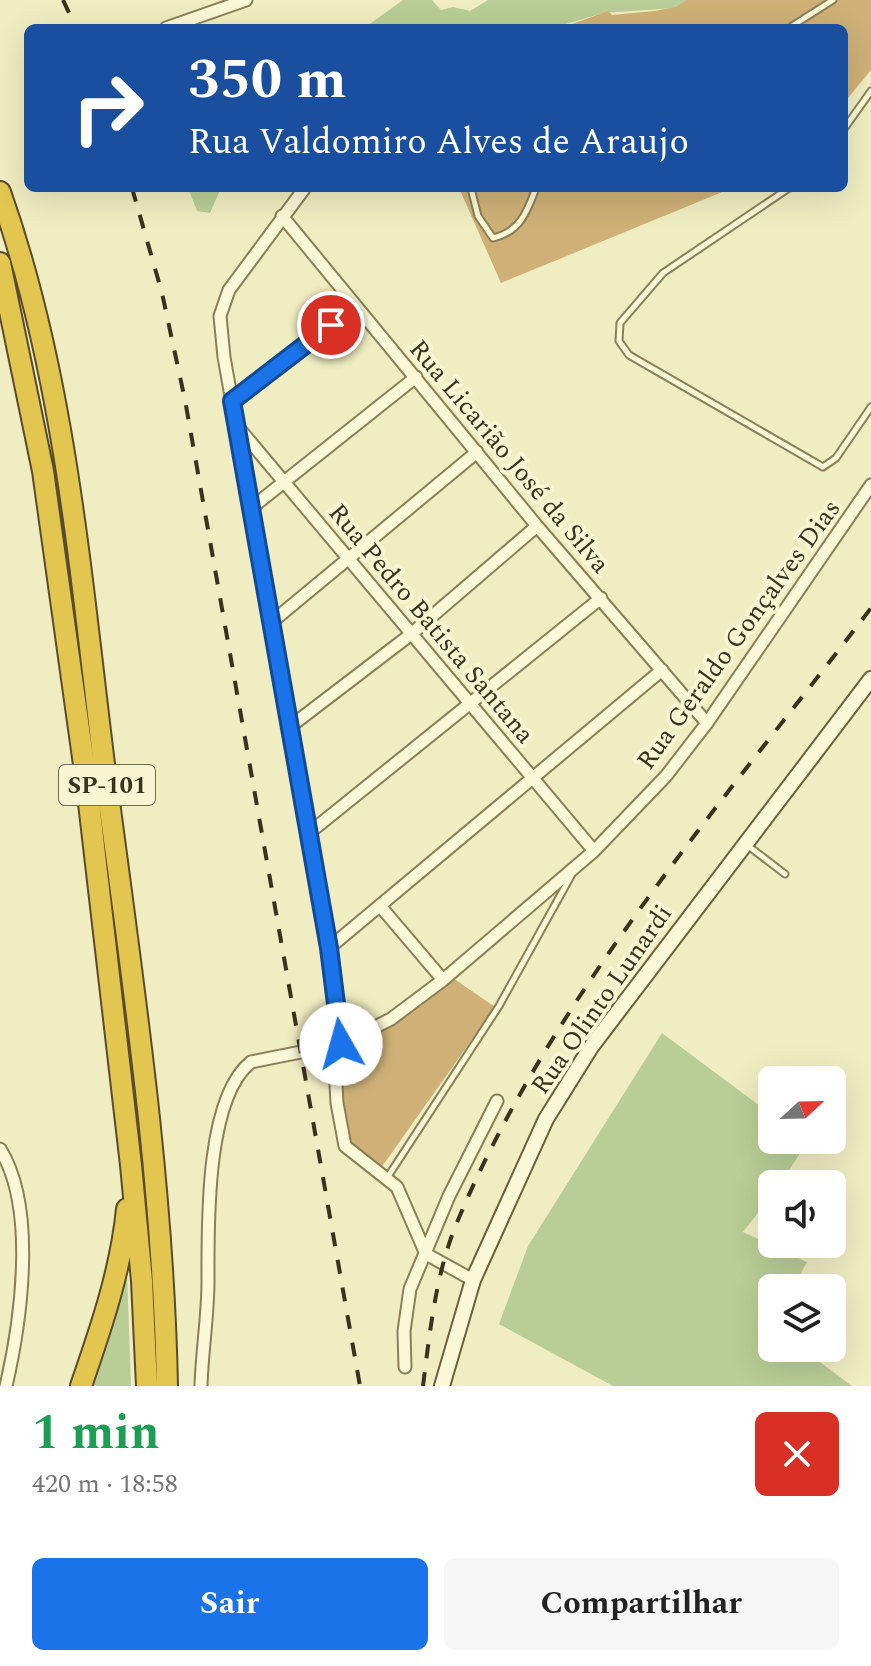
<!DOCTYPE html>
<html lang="pt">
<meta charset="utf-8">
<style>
body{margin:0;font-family:Spectral,serif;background:#f6f6f6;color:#222;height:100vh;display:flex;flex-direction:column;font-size:30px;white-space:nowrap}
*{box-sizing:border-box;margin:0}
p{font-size:26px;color:#767676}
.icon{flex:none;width:44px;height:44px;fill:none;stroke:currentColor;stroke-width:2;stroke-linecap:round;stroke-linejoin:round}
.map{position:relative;height:1386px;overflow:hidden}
.drawer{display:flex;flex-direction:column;background:#fff;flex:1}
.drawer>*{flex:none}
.guide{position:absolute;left:24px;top:24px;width:824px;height:168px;border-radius:12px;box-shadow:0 8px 32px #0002;background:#1a4fa0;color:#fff;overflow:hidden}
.needle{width:52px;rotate:68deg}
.tools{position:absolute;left:758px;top:1066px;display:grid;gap:16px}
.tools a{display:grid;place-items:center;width:88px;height:88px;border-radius:12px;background:#fff;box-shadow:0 8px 32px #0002;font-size:40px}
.pin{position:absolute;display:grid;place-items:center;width:68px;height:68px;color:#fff;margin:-34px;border:4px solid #fff;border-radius:50%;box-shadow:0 2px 8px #0007}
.me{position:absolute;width:88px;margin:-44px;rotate:353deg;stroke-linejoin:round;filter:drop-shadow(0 0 6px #0008)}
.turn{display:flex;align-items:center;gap:28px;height:168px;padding:0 32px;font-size:36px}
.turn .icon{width:104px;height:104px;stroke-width:2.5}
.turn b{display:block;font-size:56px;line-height:68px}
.round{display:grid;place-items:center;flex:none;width:84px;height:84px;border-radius:12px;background:#f6f6f6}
.head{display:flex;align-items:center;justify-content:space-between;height:136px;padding:0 32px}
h1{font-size:48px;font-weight:700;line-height:60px;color:#1e9e55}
.button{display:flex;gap:16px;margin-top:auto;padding:16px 32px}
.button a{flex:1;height:92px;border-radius:12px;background:#1a73e8;color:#fff;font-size:32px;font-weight:700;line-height:92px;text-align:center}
.button a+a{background:#f6f6f6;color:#222}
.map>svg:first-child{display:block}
</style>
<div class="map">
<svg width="871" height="1386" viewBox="0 0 871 1386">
<rect width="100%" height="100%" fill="#f0edc2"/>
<!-- green -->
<path fill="#b9ce96" d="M403 0H432L441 10 453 7 470 11 488 0H695L675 8 603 13 552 28H364Z
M188 188H221L210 213 197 211Z
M662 1033 772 1115V1140H793L799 1155 780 1184H772V1195L743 1232 807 1262 793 1288H772V1348H801L852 1386H613L499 1324 528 1246Z
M127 1271 131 1386H85L121 1272Z"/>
<!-- building -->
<path fill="#cfb177" d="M687 0H871V70L844 103V28H561L608 11 612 15 654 11 676 7Z
M459 188H732L501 283Z
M450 976 495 1007 381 1168 346 1143 341 1093 355 1046Z"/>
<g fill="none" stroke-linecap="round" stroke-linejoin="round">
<!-- lane casing -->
<g stroke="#8a7f59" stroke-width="9">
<path id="lane" d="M789 28 833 0
M844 129 871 91
M471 188 478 216 493 238C520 232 527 212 536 188
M789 188 663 273 620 323 619 341 629 355 823 467 836 458 871 407
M747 845 785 874
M387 1178 499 1006 571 876"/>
</g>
<!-- street casing -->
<g stroke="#8a7f59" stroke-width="15">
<path id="street" d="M166 28 246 0
M304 189 229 290 220 316 224 357 329 948 341 1044 335 1067 337 1103 345 1146 397 1187 426 1254 473 1280
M282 216 537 526 707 723
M232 401 356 306
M237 426 594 851
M250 509 416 377
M273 621 477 452
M291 726 410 635 537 526
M309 833 601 598
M381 907 443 980
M329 948 662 670
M0 1149C37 1208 21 1321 6 1386
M405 1367 404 1331 410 1289 449 1196 497 1101
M201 1386C202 1351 208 1316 208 1281 208 1227 205 1098 251 1062L341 1044 391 1019 443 980 594 851 666 776 707 723 871 485"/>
</g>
<!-- secondary casing -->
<g stroke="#6c603c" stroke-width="18">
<path id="secondary" d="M442 1386 473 1280 546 1119 591 1047 871 679"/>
</g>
<!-- highway casing -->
<g stroke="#584c2d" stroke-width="24">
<path id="highway" d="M0 192C65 376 80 571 104 764 131 971 163 1177 167 1386
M0 263 43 471 87 786 131 1165 142 1281 147 1386
M81 1386C101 1328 121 1270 127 1209"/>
</g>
<!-- lane -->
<use href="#lane" stroke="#faf8d6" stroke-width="5"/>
<!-- street -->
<use href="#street" stroke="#faf8d6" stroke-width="11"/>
<!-- secondary -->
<use href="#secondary" stroke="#faf8d6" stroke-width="14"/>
<!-- highway -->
<use href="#highway" stroke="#e2c650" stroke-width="20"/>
<!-- rail -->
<path stroke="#39321d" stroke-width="4" stroke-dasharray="14 14" stroke-linecap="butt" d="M63 0 76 28
M132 188 162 293 185 400 360 1386
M423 1386C430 1331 436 1271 458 1220 552 996 725 800 871 608"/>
</g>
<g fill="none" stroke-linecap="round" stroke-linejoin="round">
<!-- route casing -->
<g stroke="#114b97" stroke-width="20">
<path id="route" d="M331 325 232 401 329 948 341 1044"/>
</g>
<!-- route -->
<use href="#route" stroke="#1a73e8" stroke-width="14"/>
</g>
<g text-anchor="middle" stroke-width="8" stroke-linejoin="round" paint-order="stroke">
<!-- shield labels -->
<rect fill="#f7f5d2" stroke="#726c53" stroke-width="2" x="59" y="765" width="96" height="40" rx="6"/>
<g font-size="24" font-weight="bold" fill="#39321d">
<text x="107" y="793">SP-101</text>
</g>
<!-- street labels -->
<g font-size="26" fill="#39321d" stroke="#f7f5d2">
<text transform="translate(510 456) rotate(50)" y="9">Rua Licarião José da Silva</text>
<text transform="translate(432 623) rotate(50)" y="9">Rua Pedro Batista Santana</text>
<text transform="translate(738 634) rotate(-54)" y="9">Rua Geraldo Gonçalves Dias</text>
<text transform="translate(601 999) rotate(-55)" y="9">Rua Olinto Lunardi</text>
</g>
</g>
</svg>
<div class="tools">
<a><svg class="needle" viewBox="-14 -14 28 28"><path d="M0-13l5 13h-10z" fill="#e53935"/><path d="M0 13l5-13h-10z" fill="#767676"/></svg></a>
<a><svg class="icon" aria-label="sound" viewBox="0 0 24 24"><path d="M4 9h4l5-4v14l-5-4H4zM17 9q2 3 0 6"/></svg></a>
<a><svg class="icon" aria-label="layers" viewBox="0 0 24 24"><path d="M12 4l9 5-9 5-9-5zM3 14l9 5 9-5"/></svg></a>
</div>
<div class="pin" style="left:331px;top:325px;background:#d93025"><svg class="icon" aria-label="arrive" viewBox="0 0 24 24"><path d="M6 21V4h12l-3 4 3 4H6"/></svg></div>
<svg class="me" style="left:341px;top:1044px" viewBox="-20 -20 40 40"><circle r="19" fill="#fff"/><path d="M0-13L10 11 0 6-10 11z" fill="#1a73e8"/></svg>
<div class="guide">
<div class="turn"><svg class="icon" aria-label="right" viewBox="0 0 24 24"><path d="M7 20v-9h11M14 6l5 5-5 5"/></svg><div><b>350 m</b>Rua Valdomiro Alves de Araujo</div></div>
</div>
</div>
<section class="drawer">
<div class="head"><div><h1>1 min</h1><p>420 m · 18:58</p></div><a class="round" style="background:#d93025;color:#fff"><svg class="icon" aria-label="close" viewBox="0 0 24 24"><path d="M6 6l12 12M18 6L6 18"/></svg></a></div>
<div class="button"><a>Sair</a><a>Compartilhar</a></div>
</section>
